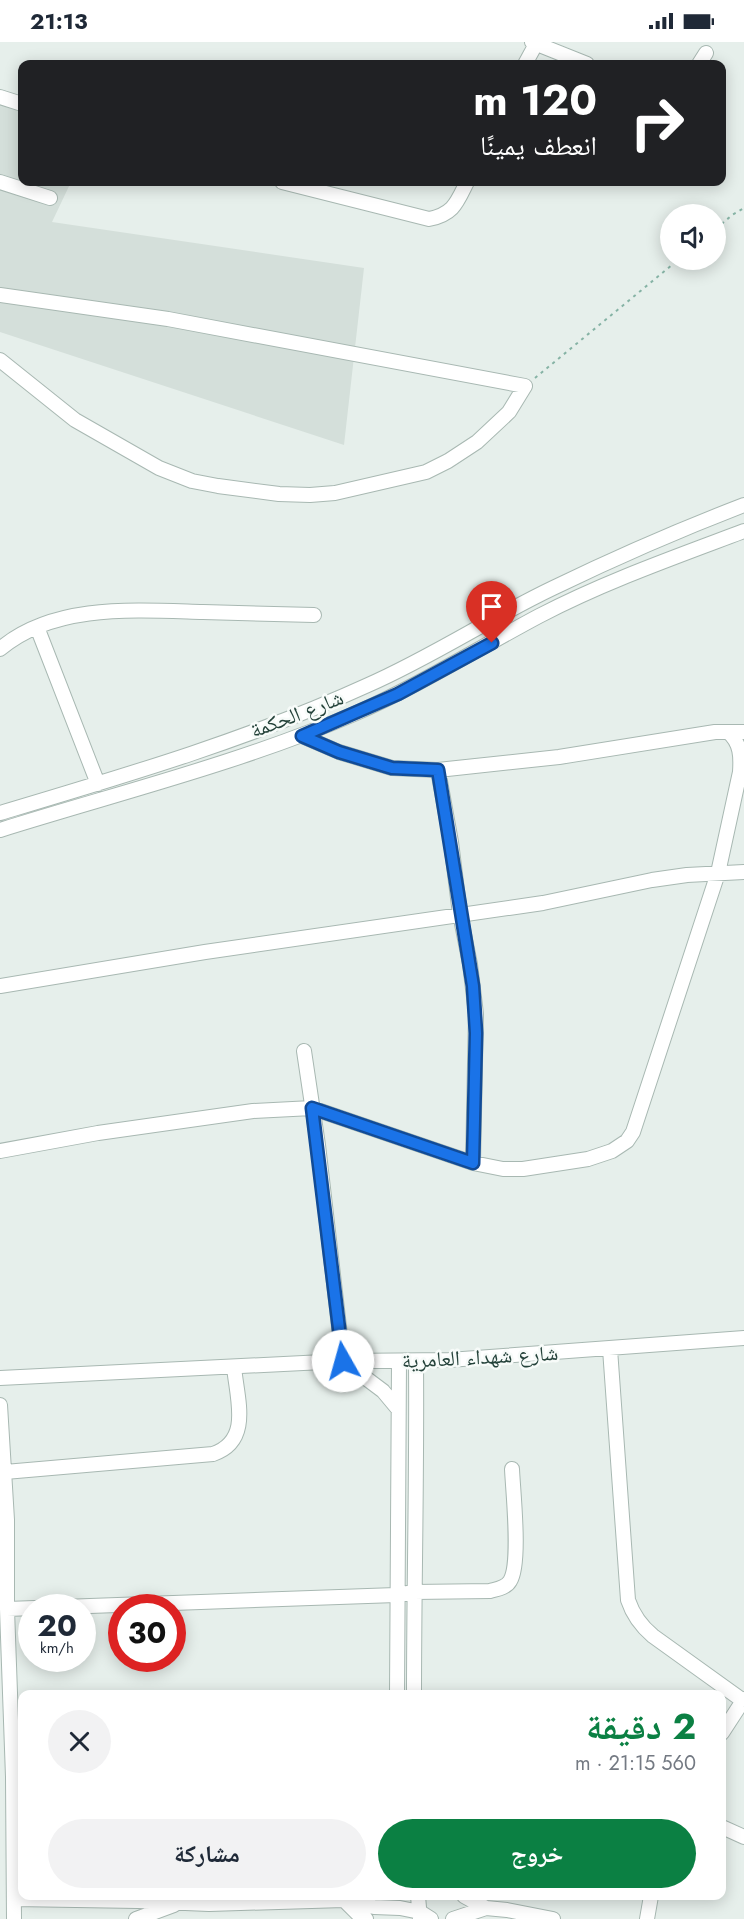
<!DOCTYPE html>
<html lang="ar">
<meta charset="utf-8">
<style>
body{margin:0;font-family:Jost,"Noto Naskh Arabic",sans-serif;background:#f2f2f3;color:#1f2937;direction:rtl;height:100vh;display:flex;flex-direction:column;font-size:22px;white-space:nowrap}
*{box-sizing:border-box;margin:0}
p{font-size:20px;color:#747a83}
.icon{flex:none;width:33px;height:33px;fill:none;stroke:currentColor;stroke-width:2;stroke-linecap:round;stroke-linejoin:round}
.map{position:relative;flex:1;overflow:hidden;direction:ltr}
.sheet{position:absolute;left:18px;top:1648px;width:708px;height:210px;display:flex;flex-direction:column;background:#fff;border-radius:12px;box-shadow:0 3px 15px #0003;direction:rtl}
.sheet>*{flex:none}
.hud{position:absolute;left:18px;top:18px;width:708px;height:126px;border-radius:12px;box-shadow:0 3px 15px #0003;direction:rtl;background:#202124;color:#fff;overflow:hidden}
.buttons{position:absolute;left:660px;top:162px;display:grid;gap:12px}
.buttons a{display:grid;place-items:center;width:66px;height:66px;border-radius:50%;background:#fff;box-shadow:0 3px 15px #0003;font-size:30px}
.speed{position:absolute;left:18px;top:1552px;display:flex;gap:12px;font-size:30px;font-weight:700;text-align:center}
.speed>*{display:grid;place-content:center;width:78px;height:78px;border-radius:50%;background:#fff;box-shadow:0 3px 15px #0003;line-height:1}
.speed small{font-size:15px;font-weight:400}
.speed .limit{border:9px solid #d22;background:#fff;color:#111}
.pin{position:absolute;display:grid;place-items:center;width:51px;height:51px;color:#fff;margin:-62px -26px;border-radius:50% 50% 50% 0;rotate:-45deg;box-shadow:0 0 6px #0007}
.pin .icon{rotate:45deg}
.me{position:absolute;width:66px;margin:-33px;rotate:353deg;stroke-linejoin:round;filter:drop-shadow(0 0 4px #0008)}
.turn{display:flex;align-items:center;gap:21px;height:126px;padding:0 30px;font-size:27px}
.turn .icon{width:78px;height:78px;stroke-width:2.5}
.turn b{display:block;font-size:42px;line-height:51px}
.round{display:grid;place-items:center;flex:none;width:63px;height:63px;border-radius:32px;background:#f2f2f3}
.headline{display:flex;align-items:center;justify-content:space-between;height:102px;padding:0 30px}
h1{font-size:36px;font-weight:700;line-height:45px;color:#0b8043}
.button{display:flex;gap:12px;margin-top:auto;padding:12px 30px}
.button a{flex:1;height:69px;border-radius:36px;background:#0b8043;color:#fff;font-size:24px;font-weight:700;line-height:69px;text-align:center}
.button a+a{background:#f2f2f3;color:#1f2937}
.status{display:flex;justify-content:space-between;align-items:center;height:42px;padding:0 30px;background:#fff;direction:ltr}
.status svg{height:16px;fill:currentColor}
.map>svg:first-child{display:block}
</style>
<div class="status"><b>21:13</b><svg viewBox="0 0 49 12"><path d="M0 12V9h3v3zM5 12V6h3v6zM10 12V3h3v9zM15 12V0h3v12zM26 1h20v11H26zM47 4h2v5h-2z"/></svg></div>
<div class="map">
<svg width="744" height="1877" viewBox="0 0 744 1877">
<rect width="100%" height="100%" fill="#e6efeb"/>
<!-- built -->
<path fill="#d4dfda" d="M0 63 22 70V140H71L52 180 364 226 344 403 0 290Z"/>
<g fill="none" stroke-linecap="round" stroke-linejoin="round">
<!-- minor casing -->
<g stroke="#a8b8b2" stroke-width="16">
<path id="minor" d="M532 0 587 22
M525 22 536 2
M699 22 706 11
M0 55 22 62
M0 140 50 156
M282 140 429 177C454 172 457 160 467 140
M0 253 168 277 525 344 509 370 477 400 448 419 426 430 335 451 310 453 279 452 218 444 192 439 159 426 75 378 0 318
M37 585 98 742
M0 607C54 561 137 568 203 570 240 571 277 572 314 573
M302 694 339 710 392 726 438 728 559 715 715 690H744
M438 728 451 800 460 872 470 922 476 972 473 1121
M0 771C124 734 250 697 368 643 432 615 490 576 553 546 615 516 679 488 744 463
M0 788C118 751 240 721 354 672 418 644 477 607 539 574 604 540 675 515 744 489
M0 944 205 910 543 861 652 838 687 833 744 830
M304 1009 318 1103 343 1319 383 1349 398 1367
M0 1109 98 1091 253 1069 312 1066 473 1121 503 1127H523L588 1117 612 1109 627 1099 633 1090 718 831 740 730C741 715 741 701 728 690
M610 1307 628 1558C633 1573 641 1584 653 1594L742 1658
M0 1336 343 1319 449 1318 744 1296
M0 1363 7 1478V1567L13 1735 14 1877
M5 1430 213 1412C252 1399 237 1357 234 1325
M7 1567 396 1553 414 1550 490 1549C497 1547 506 1546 510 1539 521 1522 513 1450 512 1427
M397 1653 399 1320
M414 1653C414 1542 417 1431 416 1320
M722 1691 744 1657
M722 1785 744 1795
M418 1854 420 1877
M464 1854 486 1866
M14 1857 138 1859 209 1862 344 1858 374 1865 400 1866 420 1870 431 1877
M346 1860 361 1875 366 1877
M136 1877 174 1863
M453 1877 486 1866 507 1868 553 1877
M647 1877 651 1854"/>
</g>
<!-- path -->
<path stroke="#86b3a5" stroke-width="2" stroke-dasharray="3 4.5" stroke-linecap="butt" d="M716 187 732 173 744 166
M535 336 678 218"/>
<!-- minor -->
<use href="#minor" stroke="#fff" stroke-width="14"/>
</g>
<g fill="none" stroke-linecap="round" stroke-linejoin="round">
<!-- route casing -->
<g stroke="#114b97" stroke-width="15">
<path id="route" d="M343 1319 312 1066 473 1121 476 991 473 944 438 728 392 726 339 710 302 694 398 652 492 601"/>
</g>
<!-- route -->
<use href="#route" stroke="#1a73e8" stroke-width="10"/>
</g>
<g text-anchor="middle" stroke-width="5" stroke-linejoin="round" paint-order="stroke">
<!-- street labels -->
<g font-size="21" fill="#24423a" stroke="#f7fbf9">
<text transform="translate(297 672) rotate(-21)" y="7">شارع الحكمة</text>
<text transform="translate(480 1315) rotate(-3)" y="7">شارع شهداء العامرية</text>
</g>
</g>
</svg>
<div class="buttons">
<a><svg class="icon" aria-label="sound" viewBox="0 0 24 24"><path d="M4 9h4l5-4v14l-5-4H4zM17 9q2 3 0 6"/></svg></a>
</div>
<div class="speed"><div>20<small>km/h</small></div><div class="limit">30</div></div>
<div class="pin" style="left:492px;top:601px;background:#d93025"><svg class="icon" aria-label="arrive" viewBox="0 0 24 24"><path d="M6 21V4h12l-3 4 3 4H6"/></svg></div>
<svg class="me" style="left:343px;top:1319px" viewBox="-20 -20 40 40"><circle r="19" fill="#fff"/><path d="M0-13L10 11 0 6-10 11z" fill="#1a73e8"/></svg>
<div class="hud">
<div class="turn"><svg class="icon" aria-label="right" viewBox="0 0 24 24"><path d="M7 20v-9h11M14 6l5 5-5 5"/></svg><div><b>120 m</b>انعطف يمينًا</div></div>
</div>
<section class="sheet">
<div class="headline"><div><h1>2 دقيقة</h1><p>560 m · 21:15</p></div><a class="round"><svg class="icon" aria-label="close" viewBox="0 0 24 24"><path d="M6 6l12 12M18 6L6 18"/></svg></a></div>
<div class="button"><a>خروج</a><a>مشاركة</a></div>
</section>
</div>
